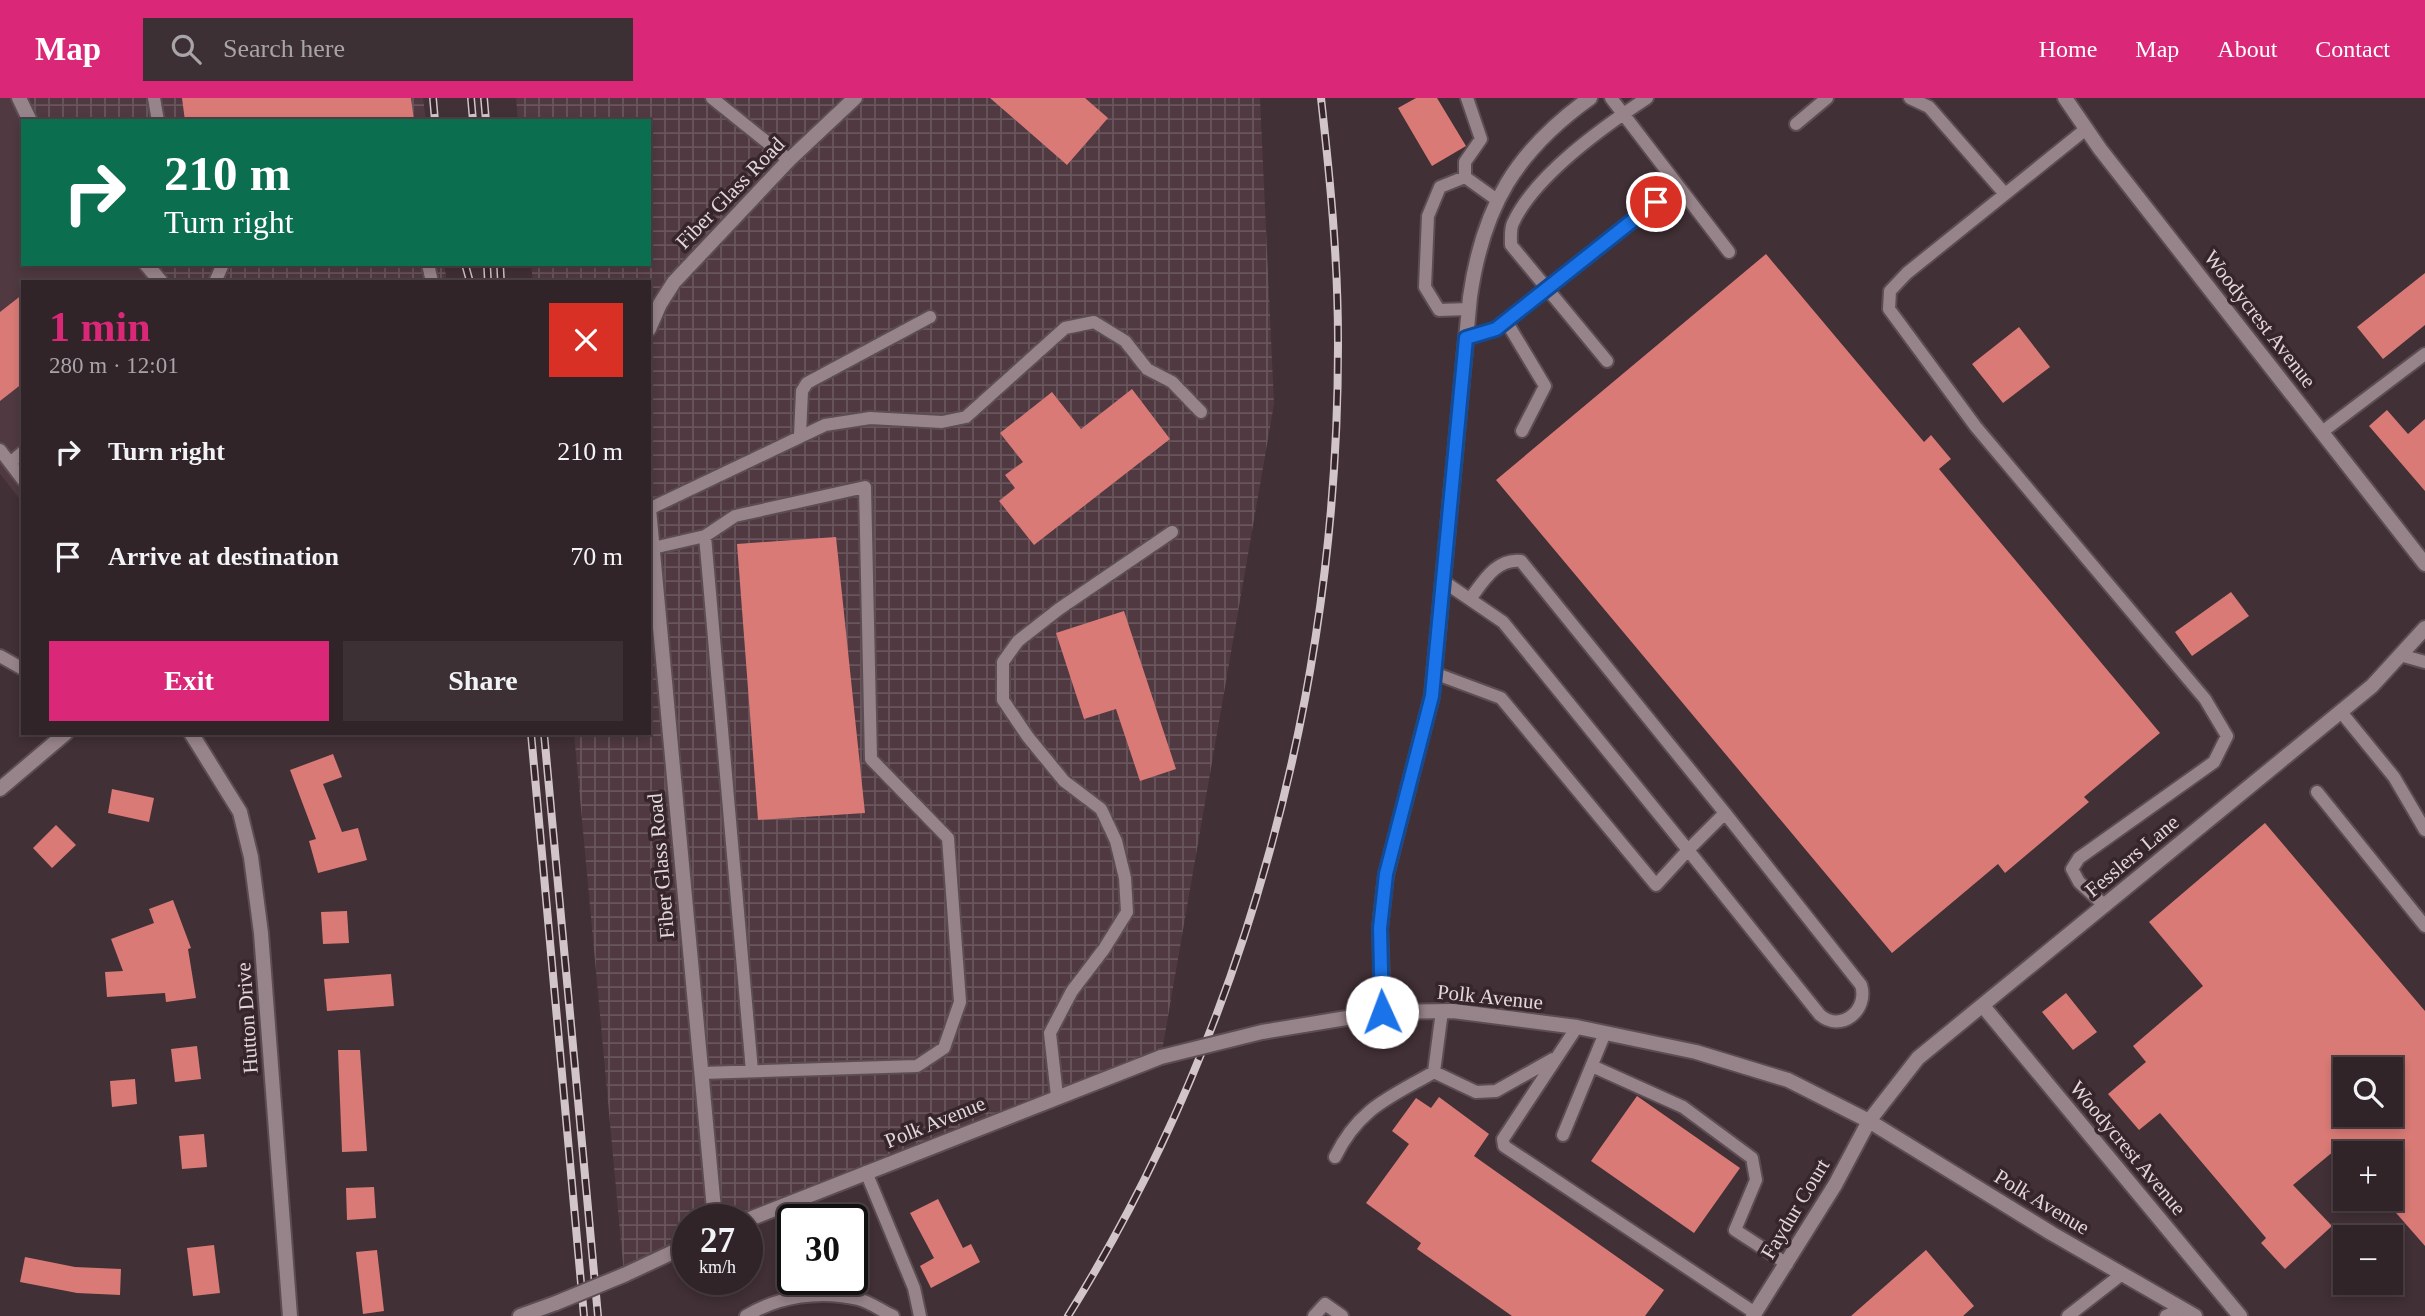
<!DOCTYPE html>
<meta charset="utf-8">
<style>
body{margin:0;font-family:"Times New Roman",serif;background:#3d3034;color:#f1f3f6;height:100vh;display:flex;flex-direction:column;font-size:26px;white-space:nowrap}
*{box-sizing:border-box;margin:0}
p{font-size:23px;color:#a8a4a8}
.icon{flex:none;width:38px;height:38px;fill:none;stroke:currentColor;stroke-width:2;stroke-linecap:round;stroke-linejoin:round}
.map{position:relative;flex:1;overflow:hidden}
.drawer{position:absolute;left:21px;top:182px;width:630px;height:455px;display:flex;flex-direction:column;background:#312428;border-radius:0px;box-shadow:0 4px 10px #0003,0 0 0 2px #4c4145}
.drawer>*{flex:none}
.top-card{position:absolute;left:21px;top:21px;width:630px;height:147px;border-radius:0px;box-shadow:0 4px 10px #0003,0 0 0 2px #4c4145;background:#0b6e4f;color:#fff;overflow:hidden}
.tools{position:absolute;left:2333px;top:959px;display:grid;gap:14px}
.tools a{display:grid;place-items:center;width:70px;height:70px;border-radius:0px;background:#312428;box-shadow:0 4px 10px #0003,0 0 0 2px #4c4145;font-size:35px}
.speed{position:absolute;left:672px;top:1106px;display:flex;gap:14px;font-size:35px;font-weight:700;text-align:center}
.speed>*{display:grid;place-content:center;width:91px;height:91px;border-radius:50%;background:#312428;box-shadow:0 4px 10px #0003,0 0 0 2px #4c4145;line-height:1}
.speed small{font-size:18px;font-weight:400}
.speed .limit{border:4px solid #111;border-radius:10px;background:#fff;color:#111}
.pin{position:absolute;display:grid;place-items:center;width:60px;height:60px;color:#fff;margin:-30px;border:4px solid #fff;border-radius:50%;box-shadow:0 2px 7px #0007}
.me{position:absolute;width:77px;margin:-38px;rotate:358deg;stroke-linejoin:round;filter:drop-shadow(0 0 5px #0008)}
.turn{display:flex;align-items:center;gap:24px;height:147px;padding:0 28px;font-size:32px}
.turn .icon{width:91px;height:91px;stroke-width:2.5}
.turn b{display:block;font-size:49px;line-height:60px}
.round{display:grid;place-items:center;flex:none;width:74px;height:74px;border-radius:0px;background:#3d3034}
.head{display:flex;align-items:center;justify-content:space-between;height:119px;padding:0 28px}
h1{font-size:42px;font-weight:700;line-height:52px;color:#db2777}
.primary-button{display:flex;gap:14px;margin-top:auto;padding:14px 28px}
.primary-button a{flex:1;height:80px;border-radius:0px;background:#db2777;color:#fff;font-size:28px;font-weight:700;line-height:80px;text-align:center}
.primary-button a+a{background:#3d3034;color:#f1f3f6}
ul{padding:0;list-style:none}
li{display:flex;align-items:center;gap:21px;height:105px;padding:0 28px}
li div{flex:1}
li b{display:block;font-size:26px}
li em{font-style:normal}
header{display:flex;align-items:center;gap:42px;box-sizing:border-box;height:98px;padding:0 35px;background:#db2777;color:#fff}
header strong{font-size:33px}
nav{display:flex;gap:38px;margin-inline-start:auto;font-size:24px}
.search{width:490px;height:63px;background:#3d3034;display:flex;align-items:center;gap:18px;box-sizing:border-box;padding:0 24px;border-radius:0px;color:#a8a4a8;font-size:26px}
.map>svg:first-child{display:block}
</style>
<header>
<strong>Map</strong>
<div class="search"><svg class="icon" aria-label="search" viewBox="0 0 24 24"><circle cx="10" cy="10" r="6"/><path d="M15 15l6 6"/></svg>Search here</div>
<nav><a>Home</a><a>Map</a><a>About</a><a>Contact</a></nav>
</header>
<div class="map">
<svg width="2425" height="1218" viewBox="0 0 2425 1218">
<defs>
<pattern id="industrial-grid" width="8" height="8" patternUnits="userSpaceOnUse" patternTransform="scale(1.75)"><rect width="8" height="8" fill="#503941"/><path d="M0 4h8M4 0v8" fill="none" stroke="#69555c"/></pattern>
</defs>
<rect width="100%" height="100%" fill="#413036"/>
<!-- built -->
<path fill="#503941" d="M0 0H19L23 23V166H146L161 184H23V405L0 376Z"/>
<!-- industrial -->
<path fill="url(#industrial-grid)" d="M19 0H423L426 23H30Z
M516 0H1260L1274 306 1161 959 747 1122H688V1151L624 1177 574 635H649V184H533L531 166H649V23H518Z
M146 166H444L447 184H161Z"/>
<!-- building -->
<path fill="#d97a76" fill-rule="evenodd" d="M182 0H411L414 23H185Z
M990 0H1085L1108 20 1067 67Z
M1416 0H1437L1466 48 1432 68 1398 10Z
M1766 156 1924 344 1931 337 1951 361 1939 371 2160 635 2084 699 2089 704 2005 775 1998 766 1892 855 1496 382Z
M2425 175V227L2383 261 2357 229Z
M23 196V285L0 303V214Z
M2019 229 2050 269 2003 305 1972 266Z
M1132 291 1170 341 1034 447 999 403 1015 390 1005 377 1023 364 1000 335 1052 294 1081 331Z
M2387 312 2408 336 2425 321V393L2369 328Z
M836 439 865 715 758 722 737 446Z
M2231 494 2249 518 2192 558 2175 534Z
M1124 513 1176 671 1140 683 1116 611 1084 621 1056 535Z
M333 656 342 679 323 686 342 734 358 730 367 762 318 775 309 743 316 741 290 672Z
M112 691 154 700 149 724 108 715Z
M2265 725 2425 913V1148L2390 1108V1055H2346L2340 1048 2293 1087 2332 1128 2285 1171 2261 1145 2266 1140 2160 1015 2139 1032 2108 996 2146 964 2133 948 2203 888 2149 824ZM2345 971H2390V1017H2345Z
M56 727 76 747 52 770 33 750Z
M173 802 191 850 188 851 196 900 166 904 165 895 107 899 105 874 123 873 111 841 154 825 149 811Z
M347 813 349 845 323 846 321 814Z
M391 876 394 908 327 913 324 881Z
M2066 895 2097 934 2073 952 2042 914Z
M197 948 201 981 175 984 171 951Z
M338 952H360L367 1053 342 1054Z
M135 981 137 1006 112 1009 110 983Z
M1637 998 1740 1070 1694 1135 1591 1063Z
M1439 999 1489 1036 1474 1058 1664 1192 1645 1218H1512L1417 1151 1421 1145 1366 1105 1409 1046 1392 1033 1416 1000 1431 1010Z
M204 1036 207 1069 182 1071 179 1038Z
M374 1089 376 1120 347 1122 346 1090Z
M938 1101 963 1150 971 1146 980 1164 931 1190 920 1168 934 1160 910 1115Z
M214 1147 220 1195 193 1198 187 1150Z
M377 1152 384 1213 363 1216 356 1154Z
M1926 1152 1974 1208 1963 1218H1851Z
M25 1159 75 1169 121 1171 120 1197 77 1195 20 1184Z"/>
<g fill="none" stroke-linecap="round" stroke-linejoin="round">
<!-- service casing -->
<g stroke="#5b4d53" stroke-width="16">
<path id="service" d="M154 0 158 23
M712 0 789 62
M1467 0 1481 41 1465 64V79L1497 102
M1611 0 1729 154
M1910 0 1929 9 2005 96
M1796 26 1827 0
M2086 31 1907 175 1890 193 1889 211 1976 329 2205 601 2227 638 2214 664 2079 760 2072 771 2079 784 2105 808
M1465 79 1440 89 1428 118 1425 189 1439 212 1469 211
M428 166 432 184
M215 184 223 166
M1506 223 1545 288 1522 333
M1466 240 1496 231 1676 87
M1607 263 1511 147C1511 140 1510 131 1513 125 1535 77 1603 29 1647 0
M2322 334 2425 256
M800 337 802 293 807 285 930 219
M0 352 23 382
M10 365 23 354
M649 411 825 327 870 320 942 324 966 319 1065 230 1094 224 1125 243 1147 271 1172 284 1201 314
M705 438 752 973
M653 450 705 438 735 418 865 389 871 661 948 740 960 904 944 950 917 968 702 975
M1470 501C1483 484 1496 460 1521 463L1725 715 1688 752 1820 917C1841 935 1869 912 1861 887L1725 715
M2400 557 2425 564
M0 558 23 571
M1434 575 1501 600 1656 787 1688 752 1503 524 1443 483
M2341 614 2394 679 2425 732
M2317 694 2425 828
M1442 913 1434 974 1476 994 1496 993 1553 961
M1577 929 1503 1041 1504 1048 1755 1215
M1592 968 1683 1009 1752 1060 1756 1082 1735 1132 1787 1166
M1057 998 1050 935 1072 893 1104 851 1127 814 1125 780 1116 743 1101 711 1064 683 1028 639 1003 602V564L1018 543 1059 511 1172 434
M1563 1037 1605 935
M1335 1059C1359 1010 1389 1000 1434 974
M866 1074 914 1190 920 1218
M746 1218C779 1198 820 1192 858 1201 870 1204 882 1213 893 1218
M1314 1218 1325 1206 1342 1218
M2068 1218 2122 1176
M2166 1218 2181 1211"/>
</g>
<!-- minor casing -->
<g stroke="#5b4d53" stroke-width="18">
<path id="minor" d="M19 0 30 23
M2065 0 2100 51 2425 466
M146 166 161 184
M649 231 660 206 674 184 789 62 855 0
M649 411 715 1122
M191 635 240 714 251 759 261 835 290 1218
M0 691 66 635
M1983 908 2240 1218
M1383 914 1380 830 1386 777 1432 598 1470 199C1483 108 1516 53 1590 0
M1262 934 1383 914 1453 913 1577 929 1696 954 1788 982 1869 1023 2051 1135 2195 1218
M747 1122 1161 959
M624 1177 688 1147
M520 1218 556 1205
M1753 1218 1835 1087 1869 1023 1918 960 2372 588 2425 530"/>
</g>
<!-- service -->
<use href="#service" stroke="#97838a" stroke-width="12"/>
<!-- minor -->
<use href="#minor" stroke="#97838a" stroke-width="14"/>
<!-- rail casing -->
<g stroke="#d1c5c9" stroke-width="8">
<path id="rail" d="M433 0 435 23
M471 0 473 23
M484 0 486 23
M465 166 470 184
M487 166 488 184
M500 166 501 184
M531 635 584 1218
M544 635 598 1218
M1068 1218C1248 929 1339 581 1338 242 1338 161 1330 80 1321 0"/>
</g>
<!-- rail -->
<use href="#rail" stroke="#36262c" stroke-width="5" stroke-dasharray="16" stroke-linecap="butt"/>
<!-- minor-bridge casing -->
<g stroke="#5b4d53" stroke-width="18" stroke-linecap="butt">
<path id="minor-bridge" d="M1161 959 1262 934
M556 1205 624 1177"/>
</g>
<!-- minor-bridge -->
<use href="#minor-bridge" stroke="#97838a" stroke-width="14"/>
</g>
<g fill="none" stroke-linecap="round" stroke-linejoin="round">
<!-- route casing -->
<g stroke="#114b97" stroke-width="18">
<path id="route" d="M1382 914 1380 830 1386 776 1432 598 1466 240 1496 231 1656 104"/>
</g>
<!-- route -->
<use href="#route" stroke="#1a73e8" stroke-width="12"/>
</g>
<g text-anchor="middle" stroke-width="7" stroke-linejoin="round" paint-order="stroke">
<!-- street labels -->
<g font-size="21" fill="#e2d7db" stroke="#36262c">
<text transform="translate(730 95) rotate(-46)" y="7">Fiber Glass Road</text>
<text transform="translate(2260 221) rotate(52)" y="7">Woodycrest Avenue</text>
<text transform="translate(2132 758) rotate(-40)" y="7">Fesslers Lane</text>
<text transform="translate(661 768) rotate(-95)" y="7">Fiber Glass Road</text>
<text transform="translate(1490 899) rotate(6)" y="7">Polk Avenue</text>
<text transform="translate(247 920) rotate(-94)" y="7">Hutton Drive</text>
<text transform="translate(935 1024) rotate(-22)" y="7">Polk Avenue</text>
<text transform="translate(2128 1050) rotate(50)" y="7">Woodycrest Avenue</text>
<text transform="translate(2042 1104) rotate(31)" y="7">Polk Avenue</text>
<text transform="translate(1795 1111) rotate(-59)" y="7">Faydur Court</text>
</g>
</g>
</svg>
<div class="tools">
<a><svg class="icon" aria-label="search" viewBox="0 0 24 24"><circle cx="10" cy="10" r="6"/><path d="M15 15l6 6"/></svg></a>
<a>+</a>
<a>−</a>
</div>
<div class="speed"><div>27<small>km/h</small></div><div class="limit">30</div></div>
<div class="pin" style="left:1656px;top:104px;background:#d93025"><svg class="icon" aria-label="arrive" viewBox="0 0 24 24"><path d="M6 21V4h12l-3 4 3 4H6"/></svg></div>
<svg class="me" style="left:1382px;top:914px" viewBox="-20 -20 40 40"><circle r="19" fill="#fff"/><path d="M0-13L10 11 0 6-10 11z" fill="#1a73e8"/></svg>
<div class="top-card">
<div class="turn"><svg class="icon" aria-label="right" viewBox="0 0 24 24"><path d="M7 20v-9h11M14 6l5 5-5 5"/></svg><div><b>210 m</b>Turn right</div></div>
</div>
<section class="drawer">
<div class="head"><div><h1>1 min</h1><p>280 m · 12:01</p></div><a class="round" style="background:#d93025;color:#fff"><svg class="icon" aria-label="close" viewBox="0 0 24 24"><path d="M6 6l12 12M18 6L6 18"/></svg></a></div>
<ul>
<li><svg class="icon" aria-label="right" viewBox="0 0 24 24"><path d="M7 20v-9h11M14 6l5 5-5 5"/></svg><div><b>Turn right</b></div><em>210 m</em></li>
<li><svg class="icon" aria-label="arrive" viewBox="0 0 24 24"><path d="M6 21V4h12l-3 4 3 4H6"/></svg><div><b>Arrive at destination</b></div><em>70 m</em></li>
</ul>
<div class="primary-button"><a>Exit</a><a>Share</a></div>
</section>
</div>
